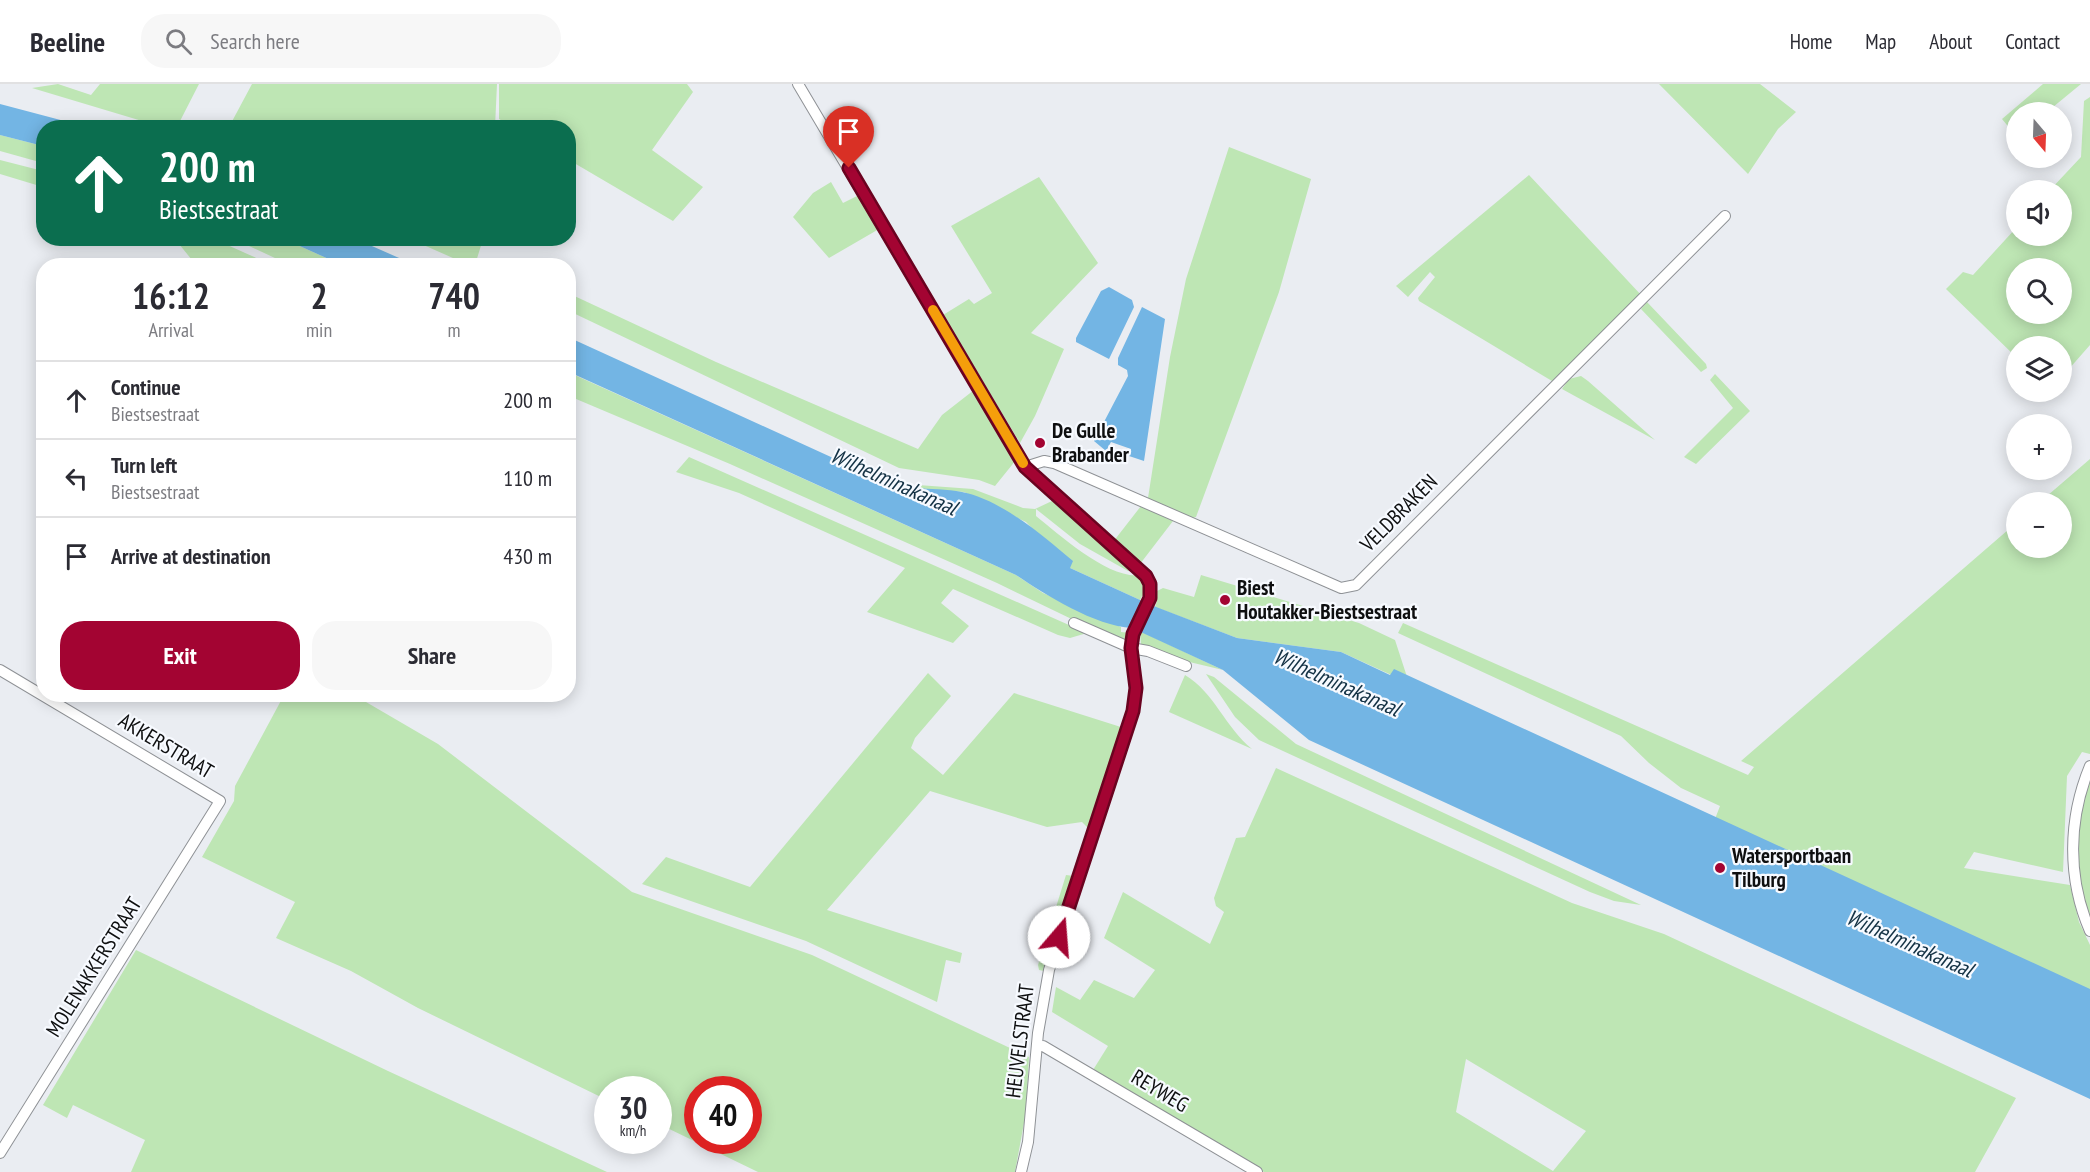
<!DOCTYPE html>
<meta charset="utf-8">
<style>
body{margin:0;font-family:"PT Sans Narrow",sans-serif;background:#f7f7f7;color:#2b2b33;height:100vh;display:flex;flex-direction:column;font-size:22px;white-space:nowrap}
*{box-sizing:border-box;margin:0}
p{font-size:20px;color:#7c7c81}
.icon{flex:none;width:33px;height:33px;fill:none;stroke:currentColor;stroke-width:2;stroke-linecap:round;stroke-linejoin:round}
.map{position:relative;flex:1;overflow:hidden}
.drawer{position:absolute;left:36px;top:174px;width:540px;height:444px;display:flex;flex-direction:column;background:#fff;border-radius:24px;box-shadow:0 3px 15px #0003}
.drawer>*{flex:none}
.guide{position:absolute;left:36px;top:36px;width:540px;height:126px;border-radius:24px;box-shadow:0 3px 15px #0003;background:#0b6e4f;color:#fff;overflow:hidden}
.needle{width:39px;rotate:161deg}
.fabs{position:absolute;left:2006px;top:18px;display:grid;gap:12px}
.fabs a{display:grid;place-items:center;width:66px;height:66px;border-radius:50%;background:#fff;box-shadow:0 3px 15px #0003;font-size:30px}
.speed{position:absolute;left:594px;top:992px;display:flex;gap:12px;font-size:30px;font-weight:700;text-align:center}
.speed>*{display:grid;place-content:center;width:78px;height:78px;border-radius:50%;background:#fff;box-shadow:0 3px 15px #0003;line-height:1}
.speed small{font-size:15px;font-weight:400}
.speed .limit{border:9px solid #d22;background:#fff;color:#111}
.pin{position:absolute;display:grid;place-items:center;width:51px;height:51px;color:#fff;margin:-62px -26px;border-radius:50% 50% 50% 0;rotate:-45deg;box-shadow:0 0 6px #0007}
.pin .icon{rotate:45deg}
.me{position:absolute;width:66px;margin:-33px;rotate:18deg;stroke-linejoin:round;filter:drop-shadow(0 0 4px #0008)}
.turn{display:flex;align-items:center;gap:21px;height:126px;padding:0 24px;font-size:27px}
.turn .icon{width:78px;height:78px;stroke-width:2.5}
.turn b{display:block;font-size:42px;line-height:51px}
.eta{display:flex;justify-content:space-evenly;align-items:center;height:102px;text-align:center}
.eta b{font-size:36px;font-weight:800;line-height:42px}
.button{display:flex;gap:12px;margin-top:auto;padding:12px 24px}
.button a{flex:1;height:69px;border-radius:24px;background:#a30432;color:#fff;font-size:24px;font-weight:800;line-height:69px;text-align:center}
.button a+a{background:#f7f7f7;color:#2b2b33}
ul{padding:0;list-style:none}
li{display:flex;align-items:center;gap:18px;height:78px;padding:0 24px;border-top:2px solid #e1e1e2}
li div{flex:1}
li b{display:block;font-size:22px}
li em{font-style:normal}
header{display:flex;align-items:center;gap:36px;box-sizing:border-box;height:84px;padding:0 30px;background:#fff;border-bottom:2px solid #e1e1e2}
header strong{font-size:28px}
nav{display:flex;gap:33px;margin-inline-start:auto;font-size:21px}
.search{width:420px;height:54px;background:#f7f7f7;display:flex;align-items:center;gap:15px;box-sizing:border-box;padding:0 21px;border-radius:24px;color:#7c7c81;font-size:22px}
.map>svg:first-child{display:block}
</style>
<header>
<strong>Beeline</strong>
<div class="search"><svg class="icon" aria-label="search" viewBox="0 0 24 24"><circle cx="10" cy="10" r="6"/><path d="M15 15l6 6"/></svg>Search here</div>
<nav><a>Home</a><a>Map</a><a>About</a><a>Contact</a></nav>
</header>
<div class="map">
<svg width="2090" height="1088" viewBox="0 0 2090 1088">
<rect width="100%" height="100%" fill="#eaedf2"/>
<!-- green -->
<path fill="#bee6b4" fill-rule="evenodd" d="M58 0 91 11 100 0H199L179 39 192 43H162L32 4Z
M252 0H497L495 43H229Z
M499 0H687L693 8 652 66 703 103 673 137 569 76 568 44 513 43 499 35Z
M1659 0H1760L1796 28 1778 45 1748 90Z
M2043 0H2081L2047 28H2016V52L2002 35Z
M2090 13V261L2061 294V262H2016V273L1946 205 1963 188 1973 191 2016 144V152H2061V106H2050L2081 73 2084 17ZM2016 184H2061V230H2016Z
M0 51 43 62V79L0 67Z
M1229 63 1311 95 1279 208 1196 433 1192 434 1148 414 1170 273 1186 195Z
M0 76 43 87V103L0 90Z
M1529 91 1642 212 1552 297 1419 217 1418 214 1435 193 1430 188 1408 213 1396 202Z
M1039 93 1098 179 1031 249 1064 265 1035 332 1020 359 943 231 969 215 974 220 992 209 951 142Z
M831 98 843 119 859 111 879 145 829 174 793 133 813 109Z
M175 155H214L272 181H222L213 177 196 181Z
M234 155H284L342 181H290Z
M410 155 483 154V155L475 181 471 182Z
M568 209 716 278 918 365 942 331 974 306 1016 376 995 402 979 396 899 384 569 227Z
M1647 218 1706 280 1707 284 1701 288 1641 225Z
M568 288 1016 491 1043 509 1121 543V548L1131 549 1123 556 1111 554 997 499 730 380 569 312Z
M1715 290 1750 327 1696 380 1684 373 1733 324 1710 296Z
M1581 292 1588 297 1655 356 1562 305 1569 295Z
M689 373 1087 549 1070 554 1058 551 953 505 941 519 969 542 953 559 867 528 905 484 739 409 676 388Z
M2090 375V670L2082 668 2067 692 2063 788 1974 768 1964 784 2070 801 2079 838 2090 861V908L1715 735 1720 722 1681 704 1649 679 1621 652 1398 549 1403 539 1748 691 1754 683 1741 677 2016 439V464H2061V418H2040Z
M918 401 973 405 1023 424 1035 425 1052 417 1134 487H1128L1080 460 1036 425V432C1060 451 1109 496 1141 491L1146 497V513L1142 512 1140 516 1070 484 1026 438 964 408 915 404Z
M1141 422 1173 437 1140 480 1113 458Z
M1201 491 1359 539 1395 556 1409 599 1341 568 1237 554 1155 523 1157 517 1153 515 1157 507 1163 504 1194 513Z
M1140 547 1223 586 1181 576 1141 561Z
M928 589 951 612 915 654 911 664 943 691 1014 609 1124 644 1090 746 1082 738 1047 743 930 707 827 826 962 869 960 879 946 876 937 918 806 857 642 800 666 773 750 803Z
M1206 590 1214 593 1296 660 1641 821 1614 817 1590 808 1259 656 1235 633Z
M1185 591C1214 608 1225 643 1252 665L1169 628Z
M284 611H354L438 660 632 808 812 871 1029 973 1026 1028 1015 1088H758L659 1040 658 1005H608L607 1016 418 924 351 887 276 854 295 818 202 773 234 717 235 702ZM698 1005H748V1056H698Z
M1276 684 1572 819 1664 850 2016 1014 1975 1088H1264L1093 986 1108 962 1052 928 1056 903 1080 916 1094 896 1134 914 1155 886 1104 854 1123 808 1210 860 1224 828 1216 822 1214 814 1236 754 1245 753ZM1466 975 1586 1047 1553 1087 1456 1028Z
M2090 693V838C2072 782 2074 750 2090 693Z
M1066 791 1074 792 1044 887 1039 886 1038 881Z
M136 866 388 987 607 1088H131L145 1056 73 1021 67 1034 43 1021Z"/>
<!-- water -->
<path fill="#73b5e4" d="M0 20 87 43 44 44 43 62 0 51Z
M284 155H356L415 181H342Z
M1109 203 1132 216 1134 223 1109 275 1076 258V254L1101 207Z
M1142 223 1165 235 1144 377 1129 372 1131 365 1111 358 1106 367 1094 357 1128 292 1127 286 1118 281V274Z
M568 253 912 410 915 404C930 405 947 405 962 408 1002 416 1043 452 1073 477L1070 484 1151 521 1237 554 1341 568 1390 591 1394 585 2090 905V1015L1309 656 1223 586 1132 544C1095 542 1046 511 1016 491L569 288Z"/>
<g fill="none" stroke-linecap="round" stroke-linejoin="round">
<!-- minor casing -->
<g stroke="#8e9195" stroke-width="12">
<path id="minor" d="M798 0 1025 383 1146 492C1158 515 1138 530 1133 552 1129 569 1135 586 1135 603 1136 617 1132 631 1128 645L1049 886 1038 949 1028 1058 1021 1088
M1025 383 1044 377 1054 379 1341 504 1356 501 1725 132
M1074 539 1131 564 1148 567 1186 582
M0 586 220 717 0 1069
M2090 682C2068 735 2067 794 2090 847
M1043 962 1257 1088"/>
</g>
<!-- minor -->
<use href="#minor" stroke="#fff" stroke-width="10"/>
</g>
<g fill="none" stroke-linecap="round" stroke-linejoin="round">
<!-- route casing -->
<g stroke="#6a0320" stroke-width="15">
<path id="route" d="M849 84 1025 383 1146 492 1150 500V514L1133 550 1131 564 1136 604 1133 627 1059 853"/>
</g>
<!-- route -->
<use href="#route" stroke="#a30432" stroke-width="10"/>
<!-- slow -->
<path stroke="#f59e0b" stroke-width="10" d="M933 226 1023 379"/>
</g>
<!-- markers -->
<g fill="#a30432" stroke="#f7faff" stroke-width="2">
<circle cx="1040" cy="359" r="6"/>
<circle cx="1225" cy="516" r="6"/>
<circle cx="1720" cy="784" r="6"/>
</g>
<g text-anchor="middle" stroke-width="4.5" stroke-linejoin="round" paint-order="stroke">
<!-- poi labels -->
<g font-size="21" font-weight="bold" fill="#0e0f10" stroke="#f7faff" text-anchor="start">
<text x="1052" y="354">De Gulle<tspan x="1052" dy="24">Brabander</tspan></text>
<text x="1237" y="511">Biest<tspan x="1237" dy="24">Houtakker-Biestsestraat</tspan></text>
<text x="1732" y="779">Watersportbaan<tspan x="1732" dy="24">Tilburg</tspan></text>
</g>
<!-- street labels -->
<g font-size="21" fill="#0e0f10" stroke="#f7faff">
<text transform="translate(1399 429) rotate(-45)" y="7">VELDBRAKEN</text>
<text transform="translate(166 662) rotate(31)" y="7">AKKERSTRAAT</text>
<text transform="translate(94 883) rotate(-58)" y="7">MOLENAKKERSTRAAT</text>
<text transform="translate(1020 957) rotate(-83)" y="7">HEUVELSTRAAT</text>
<text transform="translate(1160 1007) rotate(31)" y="7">REYWEG</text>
</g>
<!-- water labels -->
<g font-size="22" font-style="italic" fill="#143245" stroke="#f7faff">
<text transform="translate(894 397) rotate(24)" y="8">Wilhelminakanaal</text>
<text transform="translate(1337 598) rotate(24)" y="8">Wilhelminakanaal</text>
<text transform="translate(1910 859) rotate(24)" y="8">Wilhelminakanaal</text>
</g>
</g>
</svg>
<div class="fabs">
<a><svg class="needle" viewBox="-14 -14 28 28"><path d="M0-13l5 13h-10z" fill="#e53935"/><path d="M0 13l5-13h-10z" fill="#7c7c81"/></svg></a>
<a><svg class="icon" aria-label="sound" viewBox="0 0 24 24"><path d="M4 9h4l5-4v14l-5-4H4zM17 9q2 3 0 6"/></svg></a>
<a><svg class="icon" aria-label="search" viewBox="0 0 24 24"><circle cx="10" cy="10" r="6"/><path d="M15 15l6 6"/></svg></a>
<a><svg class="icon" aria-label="layers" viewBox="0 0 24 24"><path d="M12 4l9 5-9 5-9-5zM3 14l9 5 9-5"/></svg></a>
<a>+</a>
<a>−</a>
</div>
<div class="speed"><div>30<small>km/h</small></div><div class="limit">40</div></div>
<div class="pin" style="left:849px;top:84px;background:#d93025"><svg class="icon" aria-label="arrive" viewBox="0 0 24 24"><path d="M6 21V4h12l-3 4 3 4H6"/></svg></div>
<svg class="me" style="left:1059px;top:853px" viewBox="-20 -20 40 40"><circle r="19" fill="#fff"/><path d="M0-13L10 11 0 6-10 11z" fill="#a30432"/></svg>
<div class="guide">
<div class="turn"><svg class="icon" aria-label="ahead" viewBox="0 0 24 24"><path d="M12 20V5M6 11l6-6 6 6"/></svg><div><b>200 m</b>Biestsestraat</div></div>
</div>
<section class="drawer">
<div class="eta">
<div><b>16:12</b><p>Arrival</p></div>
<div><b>2</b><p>min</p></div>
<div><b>740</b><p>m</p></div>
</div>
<ul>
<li><svg class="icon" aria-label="ahead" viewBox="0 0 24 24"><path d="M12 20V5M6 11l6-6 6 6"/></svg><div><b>Continue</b><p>Biestsestraat</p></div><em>200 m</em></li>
<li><svg class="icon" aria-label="left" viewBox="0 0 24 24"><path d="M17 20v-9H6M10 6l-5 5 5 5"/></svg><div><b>Turn left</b><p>Biestsestraat</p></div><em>110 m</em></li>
<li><svg class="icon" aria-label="arrive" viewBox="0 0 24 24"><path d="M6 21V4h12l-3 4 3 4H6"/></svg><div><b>Arrive at destination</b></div><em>430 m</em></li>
</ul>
<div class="button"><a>Exit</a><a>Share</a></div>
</section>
</div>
